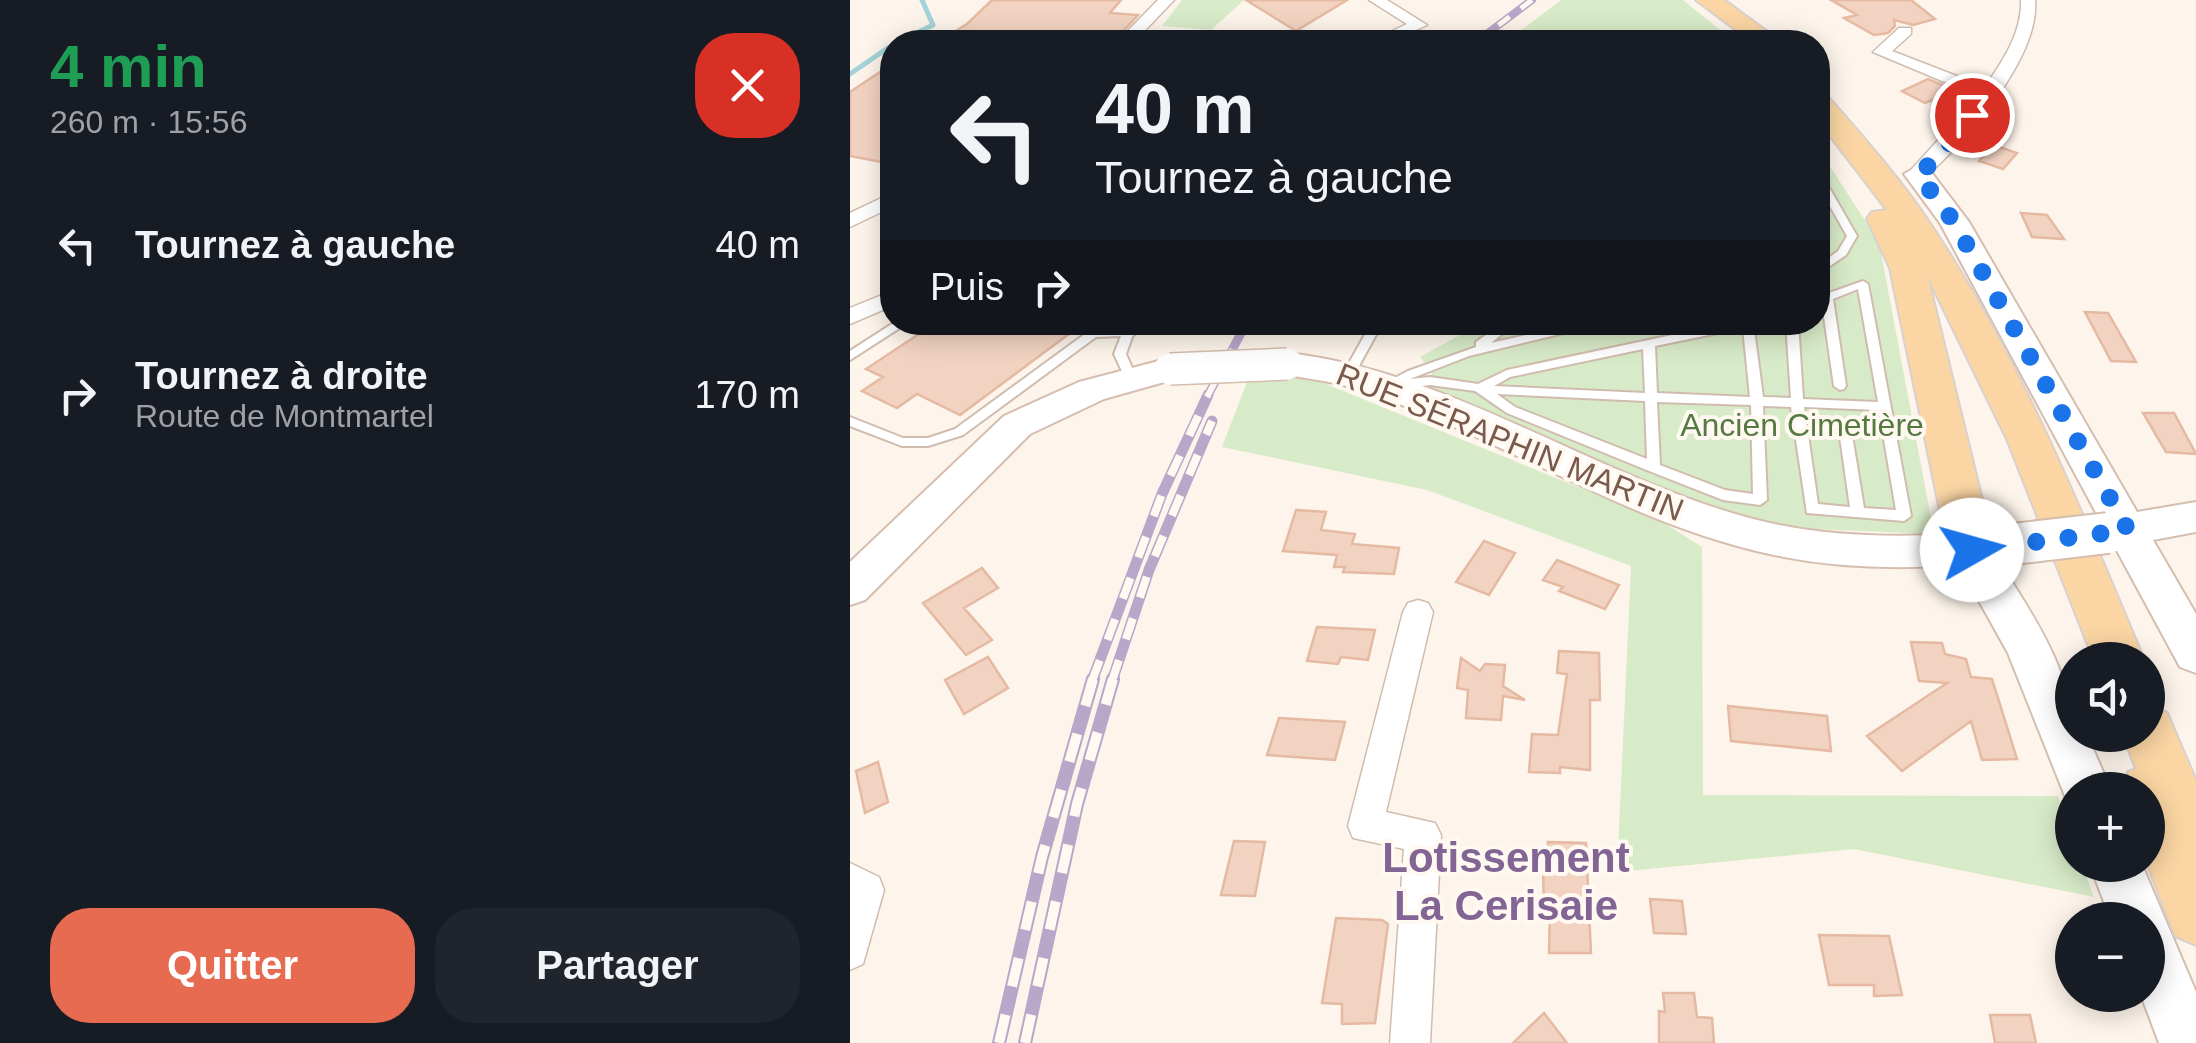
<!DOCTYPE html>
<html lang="fr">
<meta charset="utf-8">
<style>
body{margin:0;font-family:Arial,sans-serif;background:#20242c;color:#f1f3f6;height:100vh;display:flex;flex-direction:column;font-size:38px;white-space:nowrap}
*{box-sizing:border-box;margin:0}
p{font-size:32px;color:#9ea1a6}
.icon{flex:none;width:55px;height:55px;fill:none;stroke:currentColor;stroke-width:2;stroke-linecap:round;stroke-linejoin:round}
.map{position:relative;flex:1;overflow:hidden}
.details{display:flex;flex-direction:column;background:#171b24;width:850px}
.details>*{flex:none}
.hud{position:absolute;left:30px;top:30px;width:950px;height:305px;border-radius:40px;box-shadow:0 5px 25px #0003;background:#171b24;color:#f1f3f6;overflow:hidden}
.buttons{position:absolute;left:1205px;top:642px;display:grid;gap:20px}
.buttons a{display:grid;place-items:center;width:110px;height:110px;border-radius:50%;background:#171b24;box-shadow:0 5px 25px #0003;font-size:50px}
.pin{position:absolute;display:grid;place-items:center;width:85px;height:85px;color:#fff;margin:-42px;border:5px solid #fff;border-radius:50%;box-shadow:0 2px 10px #0007}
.me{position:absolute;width:110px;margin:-55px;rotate:83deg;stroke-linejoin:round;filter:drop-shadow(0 0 8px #0008)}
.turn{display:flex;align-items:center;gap:35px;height:210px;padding:0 50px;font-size:45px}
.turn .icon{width:130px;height:130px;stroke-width:2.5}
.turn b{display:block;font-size:70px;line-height:85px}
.then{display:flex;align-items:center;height:95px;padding:0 50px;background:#0003;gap:20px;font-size:38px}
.round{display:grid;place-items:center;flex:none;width:105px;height:105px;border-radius:40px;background:#20242c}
.summary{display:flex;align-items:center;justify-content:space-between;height:170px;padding:0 50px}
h1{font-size:60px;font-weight:600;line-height:75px;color:#1e9e55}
.button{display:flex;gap:20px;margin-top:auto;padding:20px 50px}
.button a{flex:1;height:115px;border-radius:40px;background:#e66b50;color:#fff;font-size:40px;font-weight:600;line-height:115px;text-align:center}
.button a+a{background:#20242c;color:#f1f3f6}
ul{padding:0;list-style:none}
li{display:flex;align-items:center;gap:30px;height:150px;padding:0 50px}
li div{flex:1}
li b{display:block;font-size:38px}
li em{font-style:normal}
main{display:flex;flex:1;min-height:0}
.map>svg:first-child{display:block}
</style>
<main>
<section class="details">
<div class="summary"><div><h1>4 min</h1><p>260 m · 15:56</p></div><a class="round" style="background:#d93025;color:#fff"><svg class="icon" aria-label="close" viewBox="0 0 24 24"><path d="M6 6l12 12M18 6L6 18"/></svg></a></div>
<ul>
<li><svg class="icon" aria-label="left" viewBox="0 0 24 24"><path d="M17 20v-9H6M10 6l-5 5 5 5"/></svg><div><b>Tournez à gauche</b></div><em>40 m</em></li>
<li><svg class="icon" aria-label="right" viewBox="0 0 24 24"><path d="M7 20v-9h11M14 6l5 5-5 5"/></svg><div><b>Tournez à droite</b><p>Route de Montmartel</p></div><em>170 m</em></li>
</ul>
<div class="button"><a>Quitter</a><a>Partager</a></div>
</section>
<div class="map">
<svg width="1346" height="1043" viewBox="0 0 1346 1043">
<rect width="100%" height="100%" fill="#fdf5eb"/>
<!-- green -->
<path fill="#d8ebc8" d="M332 0H394L361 30 312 26Z
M711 0H833L885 42H656Z
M968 148 1029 242 1084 534 939 528 862 511 576 390 582 372 570 357 632 323 968 322Z
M429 372 474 383 811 521 852 547 853 795 1208 796 1222 838V865H1232L1244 897 1004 849 767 872 781 566 577 490 372 447 400 374Z"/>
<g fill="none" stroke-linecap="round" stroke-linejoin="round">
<!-- stream -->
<path stroke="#a4d3d9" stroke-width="5" d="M48 42 83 25 72 0
M0 74 42 45"/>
</g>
<!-- building -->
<path fill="#f2d3c2" stroke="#e5b9a2" stroke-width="2.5" d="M142 0H271L260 13 288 15 263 42H88L117 24Z
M396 0H497L446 31Z
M981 0H1061L1085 19 1063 25 1044 20 1045 26 1038 33 1024 35 994 18 1007 15Z
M42 64V164L0 156V92Z
M1078 79 1105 90 1075 103 1052 91Z
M1144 145 1167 153 1153 169 1129 161Z
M1171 213 1197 215 1214 239 1182 237Z
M1235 312 1258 313 1286 362 1261 361Z
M87 322H235L110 415 67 394 47 408 12 391 33 377 16 369Z
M1293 413H1324L1346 454 1316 452Z
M446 510 476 512 471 530 505 534 502 544 549 548 544 574 493 572 495 567H484L487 555 433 551Z
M634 541 665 553 639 595 606 582Z
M707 560 769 585 755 609 709 591 713 587 693 580Z
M132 568 148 588 114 608 142 640 116 655 73 603Z
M467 627 525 630 518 660 491 657 488 664 457 661Z
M1061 642 1092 643 1095 654 1116 659 1121 677 1142 679 1167 759 1132 760 1121 721 1052 771 1017 736 1097 683 1069 681Z
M709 651 749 653 750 700H740V770L710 767V773L679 772 682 734 708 735 717 674 707 673Z
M138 657 158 688 114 714 95 680Z
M611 658 630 671 635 664 655 665 653 686 675 700 653 696 651 720 616 718 618 690 607 688Z
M878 706 977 716 981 751 881 741Z
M429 718 495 722 485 760 417 755Z
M28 762 38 802 15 813 6 771Z
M384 841 415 842 405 896 371 895Z
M698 842 736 843 741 953H699L700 911H694L693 865 698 864Z
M800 899 832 901 836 934 804 933Z
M486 918 532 920 538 924 525 1023 492 1024V1004L472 1003Z
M969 935 1039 936 1052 995 1024 996V985H979Z
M813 993H844L847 1017 862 1018 864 1043H809V1011L815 1012Z
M694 1013 717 1043H663Z
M1140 1015H1180L1186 1043H1145Z"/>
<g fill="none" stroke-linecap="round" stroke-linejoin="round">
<!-- lane casing -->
<g stroke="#d0bcaf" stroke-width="4">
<path id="lane" d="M356 35 363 37 360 42H352Z
M968 174 973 177 1007 236 996 255 968 274V266L988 251 997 236 968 185Z
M1013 281 1018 284 1061 516 1054 521 957 513 941 407 913 406 917 500 910 505 873 500 799 471 657 413 625 391 580 385 536 390 530 386 558 371 626 347V342L654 322H667L641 343 734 322H759L619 356 560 379 580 377 628 384 657 370 883 322H903L913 397 941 398 936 322H948L953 399 1028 402 1008 289 983 299 996 386 994 389 990 390 984 386 972 303 968 304V297ZM893 328 900 397 807 393 805 346ZM793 349 795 393 644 386 660 377ZM647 394 795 401 797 459 665 407ZM807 402 901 405 903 494 875 490 810 465ZM954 407 1029 410 1046 510 1014 508 1000 423 994 419 988 423 1000 507 968 504Z
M45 322H59L0 360V351Z
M283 322H295L282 337 276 354 286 377 284 380H276L264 354 271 336 246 337 113 435 78 446H52L0 426V417L53 438H78L105 429 239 331 277 329Z
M522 322H533L504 375H496L494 372Z"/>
</g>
<!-- street casing -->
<g stroke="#d0bcaf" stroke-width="3">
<path id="street" d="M308 0H324L284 42H267Z
M519 0H537L577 25 540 42H519L557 24Z
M1171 0H1185C1190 58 1116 140 1075 178H1061V170L1128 96 1023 52 1049 28H1061V34L1042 51 1135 87C1153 60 1172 33 1171 0Z
M42 193V207L0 227V213Z
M42 291V306L0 324V308Z
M568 600 578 603 583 612 536 812 585 823 591 835 580 1043H540L554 849 503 838 498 826 553 612 558 603Z
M0 863 29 877 34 890 13 964 0 970Z"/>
</g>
<!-- secondary casing -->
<g stroke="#d5beaf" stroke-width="4">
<path id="secondary" d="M1068 166 1078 168 1119 222 1287 512 1346 502V532L1303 540 1346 614V673L1330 667 1265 547 1244 544 1238 533 1244 522 1250 520 1090 223 1054 174Z
M437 353C602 371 744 477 903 519 984 540 1071 538 1154 530L1168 535 1174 546 1168 557 1150 562C1183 617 1222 669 1222 735H1237L1261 790H1222V808L1219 806 1158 653 1109 565C1051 569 991 568 934 557 782 528 652 436 507 389 480 380 452 379 425 372L420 364 425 356Z
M320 358 332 361 337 369 332 377 254 399 180 434 15 600 0 605V562L154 416 229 382Z
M1240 865H1292L1346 992V1043H1309L1291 995H1298V920H1261Z"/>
</g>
<!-- primary casing -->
<g stroke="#d9d1cd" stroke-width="4">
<path id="primary" d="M846 0H874L931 42H902Z
M968 94 978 97C1015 139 1052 181 1083 228 1172 363 1232 512 1294 660H1244L1157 439 1077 275 1144 549 1137 562 1121 567 1105 562 1098 549 1040 268 1017 219 1022 212 1037 210 968 120Z
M1298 706 1317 713 1346 781V945L1325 936 1298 865V790H1270L1278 772 1286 769 1273 735H1298Z"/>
</g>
<!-- lane -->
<use href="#lane" fill="#fff" fill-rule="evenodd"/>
<!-- street -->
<use href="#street" fill="#fff" fill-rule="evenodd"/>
<!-- secondary -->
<use href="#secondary" fill="#fff" fill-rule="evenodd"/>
<!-- primary -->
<use href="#primary" fill="#fbd6a4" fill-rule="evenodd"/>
<!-- rail-far3 casing -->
<g stroke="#b7a7c8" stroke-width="8">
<path id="rail-far3" d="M626 42 682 0"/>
</g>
<!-- rail-far2 casing -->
<g stroke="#b7a7c8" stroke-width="9">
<path id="rail-far2" d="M357 397 397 322"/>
</g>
<!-- rail-far1 casing -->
<g stroke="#b7a7c8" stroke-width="11">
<path id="rail-far1" d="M242 681 312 494 358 395
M262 681 299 570 362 421"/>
</g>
<!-- rail casing -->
<g stroke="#b7a7c8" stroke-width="14">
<path id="rail" d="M149 1043 192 857 243 679
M175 1043 227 804 263 679"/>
</g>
<!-- rail-far3 -->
<use href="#rail-far3" stroke="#fff9f1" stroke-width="5" stroke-dasharray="14" stroke-linecap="butt"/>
<!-- rail-far2 -->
<use href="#rail-far2" stroke="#fff9f1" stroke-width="6" stroke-dasharray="18" stroke-linecap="butt"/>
<!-- rail-far1 -->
<use href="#rail-far1" stroke="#fff9f1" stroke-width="8" stroke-dasharray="22" stroke-linecap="butt"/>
<!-- rail -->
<use href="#rail" stroke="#fff9f1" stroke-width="10" stroke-dasharray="29" stroke-linecap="butt"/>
<!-- secondary-bridge-far1 casing -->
<g stroke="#d5beaf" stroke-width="34" stroke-linecap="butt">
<path id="secondary-bridge-far1" d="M320 369 437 364"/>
</g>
<!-- secondary-bridge casing -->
<g stroke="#d5beaf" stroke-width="44" stroke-linecap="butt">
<path id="secondary-bridge" d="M1154 545 1258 533"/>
</g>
<!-- secondary-bridge-far1 -->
<use href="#secondary-bridge-far1" stroke="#fff" stroke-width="31"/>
<!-- secondary-bridge -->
<use href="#secondary-bridge" stroke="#fff" stroke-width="40"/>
</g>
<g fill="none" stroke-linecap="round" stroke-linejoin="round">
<!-- route -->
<path stroke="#1a73e8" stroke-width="18" stroke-dasharray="0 32.4" d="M1122 550 1278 530 1104 222 1068 174 1089 157 1122 115"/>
</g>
<g text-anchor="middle" stroke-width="8" stroke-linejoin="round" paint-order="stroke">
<!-- park labels -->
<g font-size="32" fill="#547941" stroke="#fff9f1">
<text x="952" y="436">Ancien Cimetière</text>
</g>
<!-- street labels -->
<g font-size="32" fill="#795a4d" stroke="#fff9f1">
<text transform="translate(660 442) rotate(22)" y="11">RUE SÉRAPHIN MARTIN</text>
</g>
<!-- near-neighbourhood labels -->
<g font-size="42" font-weight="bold" fill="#826594" stroke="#fff9f1">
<text x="656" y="872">Lotissement<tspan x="656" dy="48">La Cerisaie</tspan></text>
</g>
</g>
</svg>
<div class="buttons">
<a><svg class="icon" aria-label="sound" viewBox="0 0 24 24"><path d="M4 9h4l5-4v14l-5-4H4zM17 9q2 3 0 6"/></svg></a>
<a>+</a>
<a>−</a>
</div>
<div class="pin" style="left:1122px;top:115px;background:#d93025"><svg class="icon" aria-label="arrive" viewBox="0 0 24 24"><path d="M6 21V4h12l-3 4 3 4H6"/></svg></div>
<svg class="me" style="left:1122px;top:550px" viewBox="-20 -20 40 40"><circle r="19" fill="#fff"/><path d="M0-13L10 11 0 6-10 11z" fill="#1a73e8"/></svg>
<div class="hud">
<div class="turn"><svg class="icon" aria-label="left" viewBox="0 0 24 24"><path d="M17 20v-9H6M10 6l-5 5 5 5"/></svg><div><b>40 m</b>Tournez à gauche</div></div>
<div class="then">Puis<svg class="icon" aria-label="right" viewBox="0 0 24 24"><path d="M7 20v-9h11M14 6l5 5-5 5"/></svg></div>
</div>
</div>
</main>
